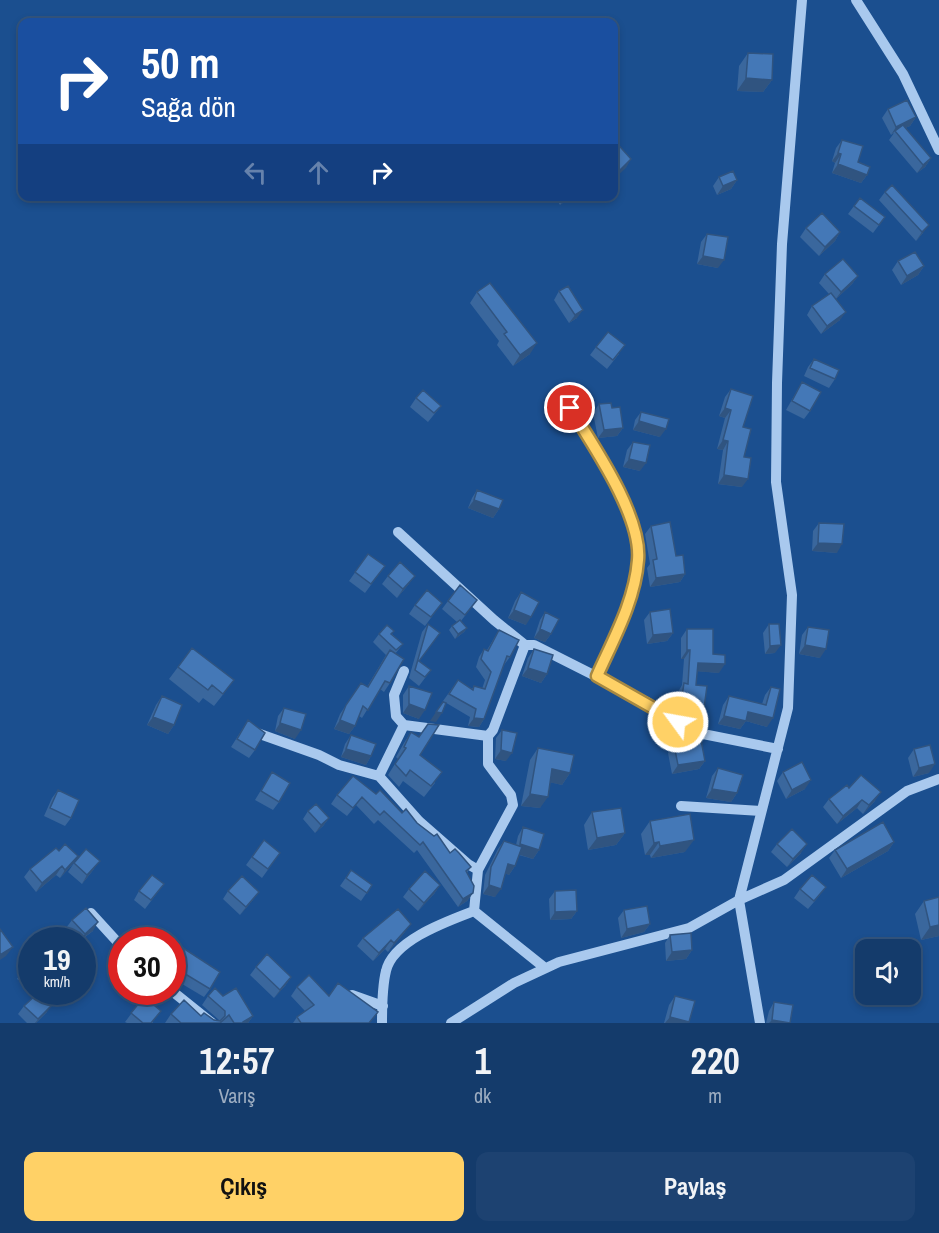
<!DOCTYPE html>
<html lang="tr">
<meta charset="utf-8">
<style>
body{margin:0;font-family:"Archivo Narrow",sans-serif;background:#1d4271;color:#f1f3f6;height:100vh;display:flex;flex-direction:column;font-size:22px;white-space:nowrap}
*{box-sizing:border-box;margin:0}
p{font-size:20px;color:#9dadc1}
.icon{flex:none;width:33px;height:33px;fill:none;stroke:currentColor;stroke-width:2;stroke-linecap:round;stroke-linejoin:round}
.map{position:relative;height:1023px;overflow:hidden}
.sheet{display:flex;flex-direction:column;background:#143b6b;flex:1}
.sheet>*{flex:none}
.guide{position:absolute;left:18px;top:18px;width:600px;height:183px;border-radius:12px;box-shadow:0 3px 9px #0003,0 0 0 2px #33557e;background:#1a4fa0;color:#fff;overflow:hidden}
.buttons{position:absolute;left:855px;top:939px;display:grid;gap:12px}
.buttons a{display:grid;place-items:center;width:66px;height:66px;border-radius:12px;background:#143b6b;box-shadow:0 3px 9px #0003,0 0 0 2px #33557e;font-size:30px}
.speed{position:absolute;left:18px;top:927px;display:flex;gap:12px;font-size:30px;font-weight:700;text-align:center}
.speed>*{display:grid;place-content:center;width:78px;height:78px;border-radius:50%;background:#143b6b;box-shadow:0 3px 9px #0003,0 0 0 2px #33557e;line-height:1}
.speed small{font-size:15px;font-weight:400}
.speed .limit{border:9px solid #d22;background:#fff;color:#111}
.pin{position:absolute;display:grid;place-items:center;width:51px;height:51px;color:#fff;margin:-26px;border:3px solid #fff;border-radius:50%;box-shadow:0 2px 6px #0007}
.me{position:absolute;width:66px;margin:-33px;rotate:302deg;stroke-linejoin:round;filter:drop-shadow(0 0 4px #0008)}
.turn{display:flex;align-items:center;gap:21px;height:126px;padding:0 24px;font-size:27px}
.turn .icon{width:78px;height:78px;stroke-width:2.5}
.turn b{display:block;font-size:42px;line-height:51px}
.lanes{display:flex;align-items:center;height:57px;padding:0 24px;background:#0003;justify-content:center;gap:30px;direction:ltr}
.lanes .off{opacity:.35}
.eta{display:flex;justify-content:space-evenly;align-items:center;height:102px;text-align:center}
.eta b{font-size:36px;font-weight:700;line-height:42px}
.primary-button{display:flex;gap:12px;margin-top:auto;padding:12px 24px}
.primary-button a{flex:1;height:69px;border-radius:12px;background:#ffd166;color:#111;font-size:24px;font-weight:700;line-height:69px;text-align:center}
.primary-button a+a{background:#1d4271;color:#f1f3f6}
.map>svg:first-child{display:block}
</style>
<div class="map">
<svg width="939" height="1023" viewBox="0 0 939 1023">
<rect width="100%" height="100%" fill="#1b4f8f"/>
<g fill="none" stroke-linecap="round" stroke-linejoin="round">
<!-- minor -->
<path stroke="#a9c9ee" stroke-width="10" d="M856 0 903 74 939 150
M570 408C594 445 642 516 638 560 635 601 613 640 597 677
M398 532 494 620 525 645H534L647 702 693 732 778 749
M404 671 394 695 396 716 404 725 488 736
M257 733 319 755 339 765 379 776 419 821 468 864 478 870
M379 776 404 725
M681 806 761 811
M474 911 478 870 513 805 511 795 488 764V736L493 730 525 645
M474 911 545 968
M91 913 122 947
M172 991 212 1023
M352 995 383 1006
M382 1023C382 1006 382 987 386 971 393 940 448 921 474 911
M451 1023 514 983 559 962 689 928 739 900 784 880 907 791 939 779
M760 1023 739 900 788 708 792 595 776 482 777 383 782 244 802 0"/>
</g>
<!-- wall -->
<path fill="#3a679d" d="M748 53 772 80 763 92 737 91 739 66Z
M888 109 916 117 910 126 905 128 931 158 925 167 917 173 889 140 894 133 891 135 882 118Z
M842 140 867 175 861 183 832 173 835 163 832 161 836 148Z
M719 177 737 180 731 189 717 195 713 186Z
M885 192 923 233 916 241 879 200Z
M554 196H572L560 205Z
M860 198 885 217 873 233 848 214Z
M806 228 840 232 835 241 819 256 800 237Z
M707 234 718 268 697 264 701 242Z
M898 261 924 266 918 275 901 285 892 270Z
M825 274 858 276 852 284 836 299 840 320 821 334 807 315 812 306 829 294 819 283Z
M559 291 577 318 569 323 554 300Z
M477 292 530 354 513 366 497 345 499 341 470 303Z
M596 347 619 354 607 369 590 355Z
M814 359 835 379 829 388 804 376 808 367Z
M802 382 810 411 804 419 786 410Z
M731 389 743 427 744 457 742 487 718 484 723 450 717 449 725 418 719 416 725 397Z
M416 398 441 406 428 422 410 407Z
M599 404 612 408 623 428 617 436 598 438 593 413Z
M641 412 660 437 633 430 635 420Z
M633 442 640 471 623 467 627 450Z
M477 490 499 509 493 518 468 508 472 498Z
M819 523 837 553 812 551 813 531Z
M651 526 676 556 685 574 680 582 650 587 647 568 650 564 645 534Z
M368 554 385 566 365 593 349 581Z
M388 576 409 584 397 598 382 584Z
M521 592 526 625 508 618 515 601Z
M477 600 461 621 467 628 464 632 455 639 449 630 452 626 457 622 442 609 448 601Z
M442 603 425 626 409 614 415 605Z
M545 612 551 634 545 642 534 638 540 620Z
M650 612 673 633 667 641 647 644 644 620Z
M428 624 419 661 431 670 419 686 409 678 422 632Z
M769 624 775 653 765 654 763 633Z
M808 627 820 658 799 654 802 635Z
M687 629 713 654 719 673 697 671 696 685 704 708 698 717 675 712 678 692 682 685 684 659H681V638Z
M499 630 510 657 504 665 484 719 479 727 468 726 470 717 443 701 458 680 472 689 474 686 482 689 485 680 476 667 479 657 484 649 487 650Z
M379 634H392L403 644 395 654 390 683 384 692 380 689 362 718 359 716 355 726 349 734 334 729 340 714 361 683 367 687 386 655 373 642Z
M534 649 547 674 541 683 522 676 528 658Z
M178 667 225 692 214 706 203 698 199 703 169 679Z
M409 686 419 719 403 713V695Z
M771 687 767 727 746 721 740 729 718 724 723 705 729 696 762 704 765 695Z
M162 696 174 725 168 734 147 725 156 705Z
M284 708 295 739 275 731 278 716Z
M248 720 255 750 249 758 231 747Z
M502 730 506 761 495 759 496 738Z
M411 732 420 755 435 783 424 797 403 781 399 787 388 775 398 759 396 757 404 743Z
M351 735 371 756 366 765 341 757 345 744Z
M674 745 705 761 699 769 672 774 668 753Z
M538 748 570 773 562 785 550 782 540 808 521 806 530 760Z
M914 749 929 773 913 777 908 758Z
M718 768 737 793 731 802 706 798 712 776Z
M272 772 279 802 273 810 255 800Z
M783 772 805 789 786 799 777 781Z
M849 788 875 801 863 814 857 808 837 824 823 807 829 799Z
M58 790 71 818 65 826 44 816 52 798Z
M376 794 417 823 450 853 471 867 467 873 473 893 467 901 458 907 417 850 414 853 378 820 374 824 356 805 347 816 331 804 337 795Z
M308 811 329 818 323 826 315 833 303 819Z
M592 812 625 833 616 845 588 850 584 825Z
M650 821 685 852 651 858 650 855H645L641 834Z
M523 827 539 850 533 859 519 855 515 866 509 875 505 873 495 897 483 894 485 875 498 849 504 841 516 845 518 836Z
M264 840 280 853 262 878 246 865Z
M894 842 888 851 841 878 829 858 835 850Z
M777 844 801 853 787 867 771 852Z
M59 851 78 856 72 865 60 878 56 875 36 892 24 877 30 869Z
M74 863 94 869 82 884 68 872Z
M351 870 372 885 361 901 340 886Z
M164 884 145 909 134 900 139 891Z
M440 885 434 894 418 911 403 897 409 889Z
M800 889 820 895 808 909 794 898Z
M228 891 253 900 240 915 223 899Z
M555 891 577 911 571 919 550 920 549 899Z
M924 901 939 936 921 940 915 914Z
M624 910 650 924 644 932 621 938 618 918Z
M72 920 93 931 81 940H77L66 928Z
M405 932 388 952 385 949 373 961 357 946 363 938Z
M670 935 692 950 686 959 666 961 665 943Z
M180 946 210 989 204 997 172 978V958Z
M28 962 32 964V988L17 979Z
M256 967 291 977 285 986 274 998 250 975Z
M297 987 329 996 370 1023H293L297 1017 305 1011 291 996Z
M130 992H157L148 1000 153 1023H127L125 1022 140 1002Z
M208 996H223L253 1016 248 1023H165L171 1014 201 1016 219 1021V1020L202 1005Z
M675 996 689 1022V1023H664L669 1005Z
M774 1002 790 1023H766L769 1011Z
M24 1006 47 1012 36 1023H27L18 1014Z"/>
<!-- shaded-wall -->
<path fill="#305480" d="M746 78 772 80 763 92 737 91Z
M916 117 910 126 896 132 895 131 891 135 896 127Z
M838 153 841 154 835 163 832 161Z
M931 158 925 167 917 173 923 165Z
M631 159 626 168 614 179 616 174Z
M838 164 867 175 861 183 832 173Z
M737 180 731 189 717 195 723 186Z
M572 196 560 205 566 197Z
M929 225 923 233 916 241 922 232Z
M840 232 835 241 819 256 825 247Z
M703 256 724 260 718 268 697 264Z
M924 266 918 275 901 285 907 276Z
M858 276 852 284 835 300 841 292Z
M583 310 577 318 569 323 575 315Z
M846 312 840 320 821 334 827 326Z
M537 343 530 354 513 366 520 355Z
M725 408 731 410 725 418 719 416Z
M639 421 666 429 660 437 633 430Z
M623 428 617 436 598 438 604 430Z
M723 440 728 441 723 450 717 449Z
M629 459 646 463 640 471 623 467Z
M724 475 748 479 742 487 718 484Z
M474 500 499 509 493 518 468 508Z
M818 543 842 544 837 553 812 551Z
M685 574 680 582 650 587 656 578Z
M415 576 409 584 397 598 403 589Z
M514 610 531 617 526 625 508 618Z
M467 628 464 632 455 639 458 634Z
M540 629 551 634 545 642 534 638Z
M673 633 667 641 647 644 653 635Z
M781 645 775 653 765 654 770 646Z
M805 645 826 649 820 658 799 654Z
M687 650H690L684 659H681Z
M698 663 725 664 719 673 692 671Z
M528 668 547 674 541 683 522 676Z
M681 703 704 708 698 717 675 712Z
M409 704 425 710 419 719 403 713Z
M436 712 442 713 436 722 430 721Z
M748 712 773 718 767 727 746 721 740 729 718 724 724 716Z
M153 717 174 725 168 734 147 725Z
M474 718 484 719 479 727 468 726Z
M340 720 355 726 349 734 334 729Z
M280 723 301 730 295 739 275 731Z
M346 749 371 756 366 765 341 757Z
M501 750 512 753 506 761 495 759Z
M705 761 699 769 672 774 678 765Z
M935 764 929 773 913 777 919 768Z
M552 769 570 773 562 785 544 781Z
M811 780 805 789 786 799 792 790Z
M712 789 737 793 731 802 706 798Z
M881 792 875 801 863 814 869 805Z
M530 794 548 797 540 808 521 806Z
M862 800 857 808 837 824 843 816Z
M329 818 323 826 315 833 321 825Z
M625 833 616 845 588 850 597 838Z
M694 840 685 852 651 858 660 846Z
M659 842 650 855H645L654 843Z
M894 842 888 851 841 878 847 869Z
M520 844 539 850 533 859 514 853Z
M807 844 801 853 787 867 793 859Z
M78 856 72 865 60 878 65 870Z
M100 861 94 869 82 884 87 875Z
M508 864 515 866 509 875 502 872Z
M62 866 56 875 36 892 42 883Z
M440 885 434 894 418 911 424 903Z
M489 885 501 889 495 897 483 894Z
M259 892 253 900 240 915 246 907Z
M473 893 467 901 458 907 463 899Z
M577 911 571 919 550 920 555 912Z
M98 922 93 931 80 940 85 934Z
M411 924 405 932 388 952 394 943Z
M650 924 644 932 621 938 627 929Z
M939 925V936L921 940 930 927Z
M391 940 385 949 373 961 379 953Z
M13 947 6 956 0 960V955Z
M692 950 686 959 666 961 672 952Z
M291 977 285 986 274 998 280 990Z
M154 992H157L143 1005 148 997Z
M53 1004 47 1012 36 1023H35Z
M253 1016 248 1023H243Z
M670 1017 689 1022V1023H665Z
M772 1020 788 1023H769Z"/>
<!-- building -->
<path fill="#4478b7" stroke="#305480" stroke-width="1.5" d="M748 53 773 54 772 80 746 78Z
M907 100 916 117 896 127 888 109Z
M903 125 931 158 923 165 895 131Z
M614 140 631 159 616 174 614 171Z
M842 140 863 146 858 162 870 167 867 175 838 164 841 154 838 153Z
M733 171 737 180 723 186 719 177Z
M892 185 929 225 922 232 885 192Z
M860 198 885 217 879 225 854 206Z
M822 213 840 232 825 247 806 228Z
M707 234 728 237 724 260 703 256Z
M915 252 924 266 907 276 898 261Z
M843 259 858 276 841 292 825 274Z
M490 283 537 343 520 355 504 334 507 332 477 292Z
M568 286 583 310 575 315 559 291Z
M831 293 846 312 827 326 812 306Z
M608 332 625 345 613 360 596 347Z
M814 359 839 370 835 379 810 368Z
M802 382 821 392 810 411 792 401Z
M731 389 753 396 743 427 751 429 744 457 751 458 748 479 724 475 728 441 723 440 731 410 725 408Z
M423 390 441 406 434 413 416 398Z
M611 403 612 408 620 407 623 428 604 430 599 404Z
M641 412 669 419 666 429 639 421Z
M633 442 650 445 646 463 629 459Z
M477 490 503 500 499 509 474 500Z
M670 522 676 556 683 555 685 574 656 578 653 560 657 559 651 526Z
M819 523 844 524 842 544 818 543Z
M368 554 385 566 371 584 355 572Z
M400 562 415 576 403 589 388 576Z
M460 585 477 600 465 615 448 601Z
M427 590 442 603 431 617 415 605Z
M521 592 539 602 531 617 514 610Z
M670 609 673 633 653 635 650 612Z
M545 612 559 619 551 634 540 629Z
M460 620 467 628 458 634 452 626Z
M428 624 440 633 419 661 431 670 425 677 415 670Z
M769 624H779L781 645 770 646Z
M387 625 394 631 391 634 403 644 396 650 379 634Z
M808 627 829 630 826 649 805 645Z
M687 629H713V654L725 655V664L698 663 696 685 707 686 704 708 681 703 684 683 688 684 690 650H687Z
M499 630 519 640 510 657 507 656 484 719 474 718 476 709 449 694 458 680 473 690 474 686 485 689 491 672 481 659 484 649 488 651Z
M192 648 234 680 223 694 212 685 208 690 178 667Z
M534 649 553 655 547 674 528 668Z
M390 650 404 659 390 683 385 681 368 710 363 706 355 726 340 720 346 705 361 683 368 687Z
M409 686 432 693 425 710 409 704Z
M771 687 780 689 773 718 748 712 746 721 724 716 729 696 766 705Z
M162 696 182 705 174 725 153 717Z
M443 702 446 703 442 713 436 712Z
M284 708 306 714 301 730 280 723Z
M248 720 265 733 255 750 237 739Z
M428 724 439 725 420 755 442 772 431 786 410 770 406 776 395 764 406 748 404 747 411 732 419 737Z
M502 730 517 733 512 753 501 750Z
M351 735 376 744 371 756 346 749Z
M701 740 705 761 678 765 674 745Z
M930 745 935 764 919 768 914 749Z
M538 748 574 755 570 773 552 769 548 797 530 794Z
M802 762 811 780 792 790 783 772Z
M718 768 743 775 737 793 712 789Z
M272 772 290 783 279 802 261 791Z
M861 775 881 792 869 805 862 800 843 816 829 799 847 785 849 788Z
M353 776 376 794 380 790 402 813 406 809 417 823 434 836 437 834 450 853 455 849 459 853 471 867 466 871 474 886 473 893 463 899 423 842 420 845 384 811 380 815 362 797 353 808 337 795Z
M58 790 79 800 71 818 50 808Z
M316 804 329 818 321 825 308 811Z
M621 808 625 833 597 838 592 812Z
M690 814 694 840 660 846 659 842 654 843 650 821Z
M883 822 894 842 847 869 835 850Z
M523 827 544 834 539 850 520 844Z
M792 829 807 844 793 859 777 844Z
M264 840 280 853 268 869 252 857Z
M504 841 522 847 515 866 508 864 501 889 489 885 491 867Z
M65 844 78 856 65 870 62 866 42 883 30 869 56 848 59 851Z
M86 849 100 861 87 875 74 863Z
M351 870 372 885 367 893 346 878Z
M425 871 440 885 424 903 409 889Z
M152 875 164 884 151 900 139 891Z
M812 875 826 887 814 901 800 889Z
M242 876 259 892 246 907 228 891Z
M576 890 577 911 555 912V891Z
M939 897V925L930 927 924 901Z
M647 906 650 924 627 929 624 910Z
M86 908 98 922 85 934 72 920Z
M398 909 411 924 394 943 391 940 379 953 363 938Z
M0 929 13 947 0 955Z
M691 933 692 950 672 952 670 935Z
M162 935 171 940H159Z
M172 941 179 945 175 953 172 952Z
M180 946 220 972 210 989 172 966V959Z
M267 954 291 977 280 990 256 967Z
M28 962 32 964V976L23 971Z
M309 975 329 996 338 983 378 1012 369 1023H301L297 1017 314 1005 297 987Z
M215 988 223 996 236 988 253 1016 243 1022V1023H234L229 1015 220 1023H181L171 1014 184 1000 201 1016 204 1013 214 1020 220 1021 225 1016V1011L208 996Z
M39 992H40L53 1004 38 1019 24 1006Z
M144 992H154L148 997Z
M675 996 695 1001 689 1022 670 1017Z
M144 997 161 1011 151 1023H143L131 1013Z
M774 1002 793 1005 790 1023 772 1020Z"/>
<g fill="none" stroke-linecap="round" stroke-linejoin="round">
<!-- route casing -->
<g stroke="#a68842" stroke-width="15">
<path id="route" d="M570 408C593 445 642 516 638 560 635 601 613 640 597 676L678 722"/>
</g>
<!-- route -->
<use href="#route" stroke="#ffd166" stroke-width="10"/>
</g>
</svg>
<div class="buttons">
<a><svg class="icon" aria-label="sound" viewBox="0 0 24 24"><path d="M4 9h4l5-4v14l-5-4H4zM17 9q2 3 0 6"/></svg></a>
</div>
<div class="speed"><div>19<small>km/h</small></div><div class="limit">30</div></div>
<div class="pin" style="left:570px;top:408px;background:#d93025"><svg class="icon" aria-label="arrive" viewBox="0 0 24 24"><path d="M6 21V4h12l-3 4 3 4H6"/></svg></div>
<svg class="me" style="left:678px;top:722px" viewBox="-20 -20 40 40"><circle r="17" fill="#ffd166" stroke="#fff" stroke-width="3"/><path d="M0-11L8 9 0 5-8 9z" fill="#fff"/></svg>
<div class="guide">
<div class="turn"><svg class="icon" aria-label="right" viewBox="0 0 24 24"><path d="M7 20v-9h11M14 6l5 5-5 5"/></svg><div><b>50 m</b>Sağa dön</div></div>
<div class="lanes"><svg class="icon off" aria-label="left" viewBox="0 0 24 24"><path d="M17 20v-9H6M10 6l-5 5 5 5"/></svg><svg class="icon off" aria-label="ahead" viewBox="0 0 24 24"><path d="M12 20V5M6 11l6-6 6 6"/></svg><svg class="icon" aria-label="right" viewBox="0 0 24 24"><path d="M7 20v-9h11M14 6l5 5-5 5"/></svg></div>
</div>
</div>
<section class="sheet">
<div class="eta">
<div><b>12:57</b><p>Varış</p></div>
<div><b>1</b><p>dk</p></div>
<div><b>220</b><p>m</p></div>
</div>
<div class="primary-button"><a>Çıkış</a><a>Paylaş</a></div>
</section>
